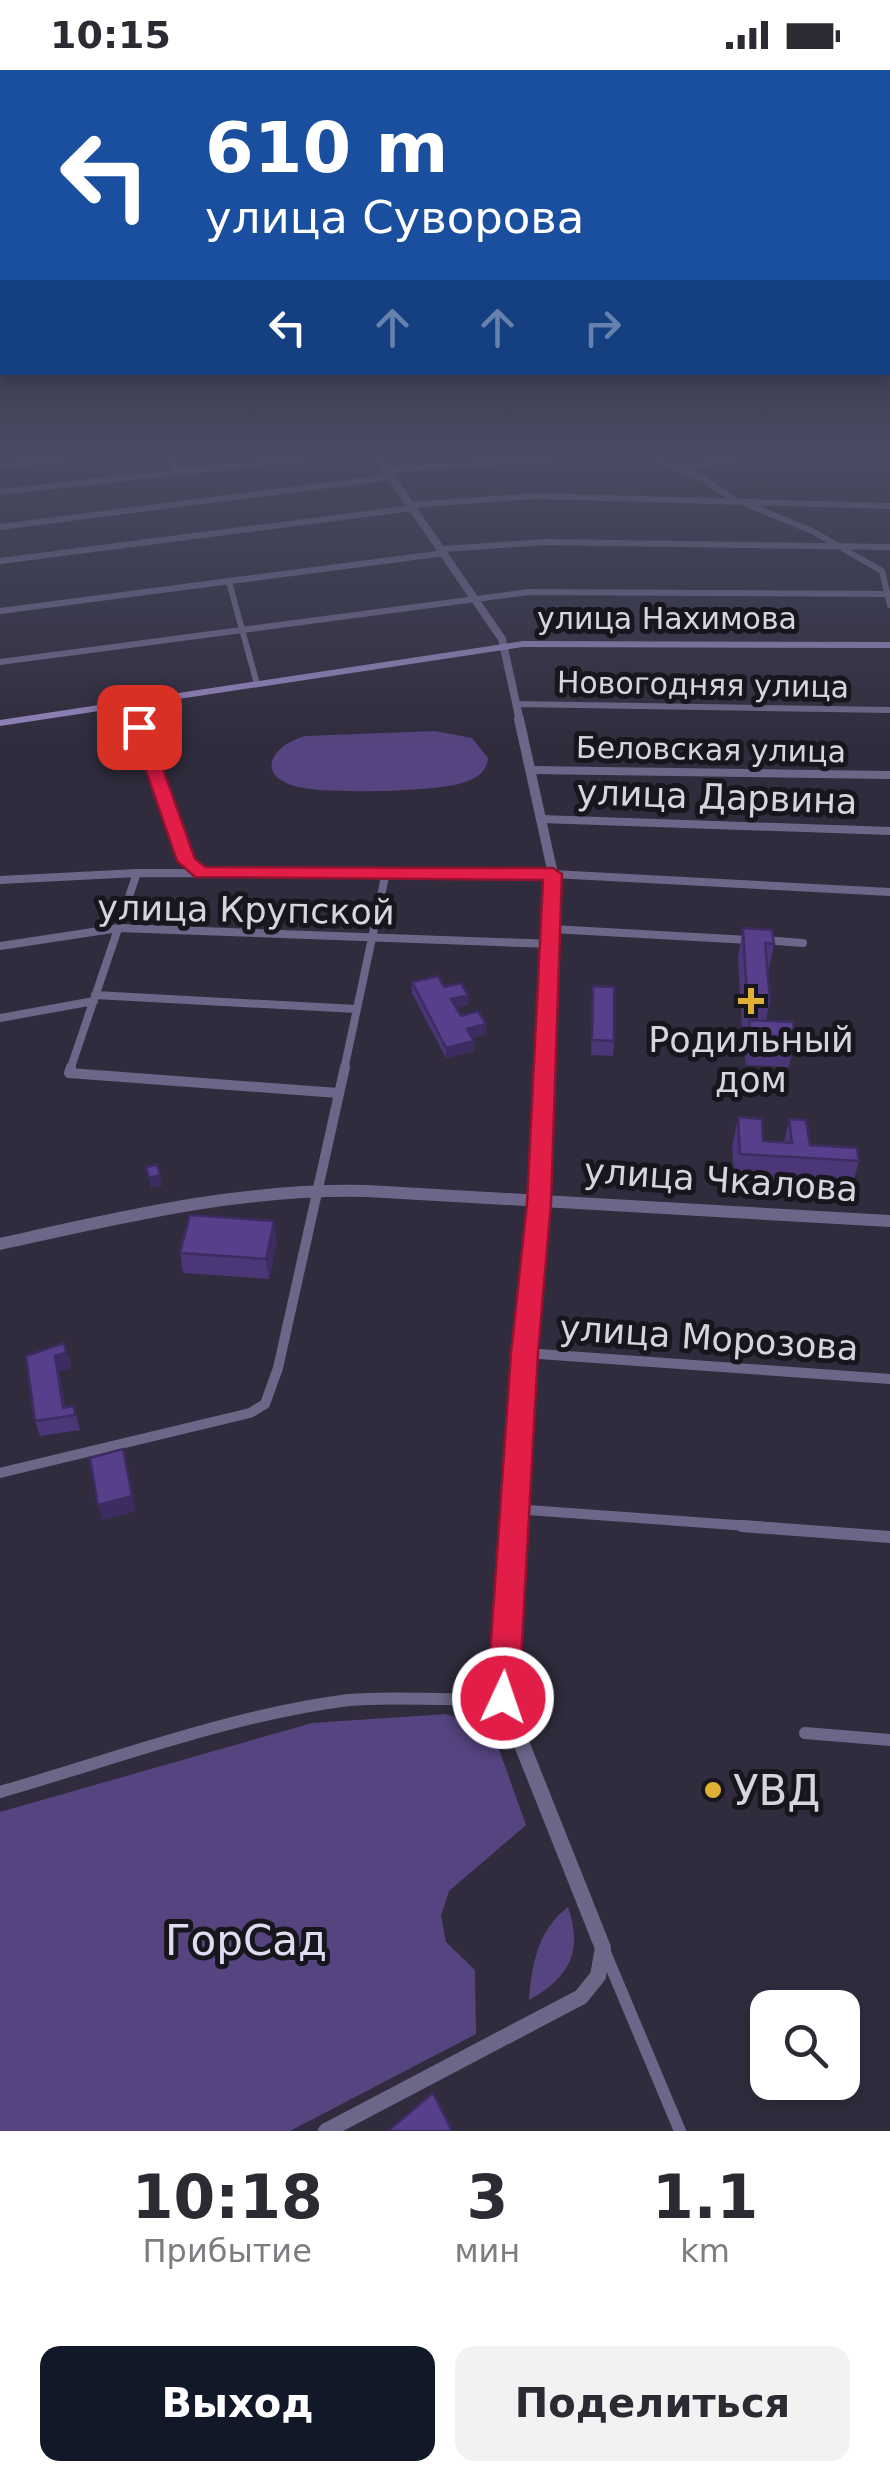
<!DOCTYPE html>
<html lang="ru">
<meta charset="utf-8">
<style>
body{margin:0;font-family:"DejaVu Sans",sans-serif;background:#f2f2f3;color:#2b2b33;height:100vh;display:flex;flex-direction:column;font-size:38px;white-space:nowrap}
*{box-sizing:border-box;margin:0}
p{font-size:32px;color:#7c7c81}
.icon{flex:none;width:55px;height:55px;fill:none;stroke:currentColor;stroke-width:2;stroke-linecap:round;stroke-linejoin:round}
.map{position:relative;height:2061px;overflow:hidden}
.details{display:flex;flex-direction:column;background:#fff;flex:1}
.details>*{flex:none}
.guide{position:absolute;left:0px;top:0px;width:890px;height:305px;box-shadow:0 5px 15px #0003;background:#1a4fa0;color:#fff;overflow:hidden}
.buttons{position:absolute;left:750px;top:1920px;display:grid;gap:20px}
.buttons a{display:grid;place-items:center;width:110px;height:110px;border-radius:20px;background:#fff;box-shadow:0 5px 15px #0003;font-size:50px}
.pin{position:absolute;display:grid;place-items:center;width:85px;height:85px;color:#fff;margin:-42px;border-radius:20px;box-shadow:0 5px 15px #0006}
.me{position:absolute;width:110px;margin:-55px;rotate:3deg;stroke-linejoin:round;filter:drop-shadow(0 0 8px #0008)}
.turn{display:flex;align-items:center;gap:35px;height:210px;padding:0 40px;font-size:45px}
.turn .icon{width:130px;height:130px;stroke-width:2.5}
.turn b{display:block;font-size:70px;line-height:85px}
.lanes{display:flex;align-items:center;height:95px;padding:0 40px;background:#0003;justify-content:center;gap:50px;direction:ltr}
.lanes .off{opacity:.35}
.eta{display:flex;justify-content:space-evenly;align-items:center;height:170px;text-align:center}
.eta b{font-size:60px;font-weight:700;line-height:70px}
.primary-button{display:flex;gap:20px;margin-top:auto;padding:20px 40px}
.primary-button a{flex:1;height:115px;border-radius:20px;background:#111827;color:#fff;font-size:40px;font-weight:700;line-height:115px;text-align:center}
.primary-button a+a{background:#f2f2f3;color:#2b2b33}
.status{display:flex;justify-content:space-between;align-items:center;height:70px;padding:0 50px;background:#fff;direction:ltr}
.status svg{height:28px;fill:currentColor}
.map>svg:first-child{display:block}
</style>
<div class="status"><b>10:15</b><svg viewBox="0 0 49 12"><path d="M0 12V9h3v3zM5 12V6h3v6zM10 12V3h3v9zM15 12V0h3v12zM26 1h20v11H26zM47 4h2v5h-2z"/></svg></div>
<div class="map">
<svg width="890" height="2061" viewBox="0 0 890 2061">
<rect width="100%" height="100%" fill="#302c3d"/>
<!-- green -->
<path fill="#55447f" d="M435 661 472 668 488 688C487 702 476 709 462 713 435 722 326 724 298 717 253 706 272 675 305 666Z
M446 1644 492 1660 526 1755 449 1821 441 1846 446 1872 475 1900 476 1964 290 2061H0V1742L312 1653Z
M568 1837C583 1882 570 1907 529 1930 532 1893 538 1860 568 1837Z"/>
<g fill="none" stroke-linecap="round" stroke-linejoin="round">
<!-- minor-far3 -->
<path stroke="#6e6689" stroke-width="6" d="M170 385 178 403
M645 385 702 408 732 428
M0 396 92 385
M682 399 748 385
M386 400 596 385
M0 422 334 385
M746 434 812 461 882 501 890 535
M411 435 535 426 890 436
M0 457 392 407
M442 479 546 472 890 477
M0 491 413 438
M229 512 257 614
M0 541 445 483
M0 592 529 522 890 524
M133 634 139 651
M516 634 890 640"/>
<!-- minor-far2 -->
<path stroke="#6e6689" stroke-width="8" d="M138 649 187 791 202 803
M532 700 890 705
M541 749 890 761
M0 810 137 803 553 804 890 822
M552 859 749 870
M764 870 803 873
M0 876 119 858 552 874
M95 925 356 939
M0 948 94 931
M70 1000 137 803
M344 1000 386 802"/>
<!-- minor-far1 -->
<path stroke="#6e6689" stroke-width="10" d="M71 997 69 1003 338 1023
M525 1283 890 1309
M0 1403 250 1343 265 1334 278 1298 345 997
M514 1439 776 1458"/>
<!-- minor -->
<path stroke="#6e6689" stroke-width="12" d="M742 1456 890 1467
M805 1663 890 1670
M0 1722C111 1690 235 1644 349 1630 400 1625 452 1633 503 1627
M604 1880 680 2061"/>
<!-- tertiary-far3 -->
<path stroke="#6e6689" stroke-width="8" d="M376 385 502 569 520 651"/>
<!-- tertiary-far2 -->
<path stroke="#6e6689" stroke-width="10" d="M519 649 553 804 545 1000"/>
<!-- tertiary-far1 -->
<path stroke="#6e6689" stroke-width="12" d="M0 1174C122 1147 241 1118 367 1121L890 1151
M514 1458 539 1133 545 997"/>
<!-- tertiary -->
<path stroke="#6e6689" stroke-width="16" d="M326 2061 581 1927 598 1906 603 1878 503 1627 514 1456"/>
<!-- secondary -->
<path fill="#9284bb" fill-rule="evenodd" d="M523 571 890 572V578L523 577 0 656V650Z"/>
</g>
<!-- wall -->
<path fill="#4b3678" d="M743 858 774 874 768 904 770 930 766 951 795 967 789 997 746 995 744 980 748 959H742L738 887Z
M412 912 444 917 468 925V935L456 938 461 946 486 954 485 965 472 968 474 981 446 988 412 923Z
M593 916 614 971 613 986 591 985Z
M738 1047 763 1071 784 1072 789 1049 810 1075 859 1091 851 1121 735 1114 732 1077Z
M277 1172 269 1209 183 1203 180 1183Z
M26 1286 69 1288 71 1298 59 1301 65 1338 74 1336 80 1360 40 1366 35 1351Z"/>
<!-- shaded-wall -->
<path fill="#3d2c61" d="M468 925V935L451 939V929Z
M486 954 485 965 467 969V959Z
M474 971V981L446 988V978Z
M160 1105 162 1116 151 1118 149 1108Z
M274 1151 277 1172 269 1209 266 1189Z
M64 1273 71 1298 59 1301 66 1346 63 1338 55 1286Z
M123 1379 136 1441 102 1450 98 1435Z"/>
<!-- building -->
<path fill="#573f8b" stroke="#3d2c61" stroke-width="2.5" d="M743 858 772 860 774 874 765 873 770 930 747 929Z
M438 906 444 917 461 913 468 925 451 929 461 946 478 941 486 954 467 959 474 971 446 978 412 912Z
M593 916 614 917V971L592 970Z
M749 950 793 952 795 967 751 965Z
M738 1047 762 1049 763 1071 792 1073 789 1049 806 1050 810 1075 857 1078 859 1091 740 1084Z
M157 1095 160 1105 149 1108 146 1097Z
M190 1145 274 1151 266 1189 180 1183Z
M64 1273 66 1283 55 1286 63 1338 74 1336 75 1345 35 1351 26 1286Z
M123 1379 132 1426 98 1435 90 1388Z
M433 2023 452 2061H388Z"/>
<!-- sky -->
<linearGradient id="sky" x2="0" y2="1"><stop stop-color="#1a1822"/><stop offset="0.57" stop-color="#484b62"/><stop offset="1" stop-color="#484b62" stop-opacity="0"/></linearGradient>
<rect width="890" height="674" fill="url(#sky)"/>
<!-- route -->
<path fill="#e11d48" stroke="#92132f" stroke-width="2.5" d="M139 652 148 657 195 789 206 797 553 798 562 804 551 1133 538 1283 519 1628 515 1638 503 1643 492 1638 487 1628 511 1283 527 1133 543 810 195 807 177 791 131 657Z"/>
<!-- markers -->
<g fill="#e0b034" stroke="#18161d" stroke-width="4">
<path d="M746 916h10v10h10v10h-10v10h-10v-10h-10v-10h10z"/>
<circle cx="713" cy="1720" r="10"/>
</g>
<g text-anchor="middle" stroke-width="10" stroke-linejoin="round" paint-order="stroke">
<!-- far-street labels -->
<g font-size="30" fill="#d6d4de" stroke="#18161d">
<text x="667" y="559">улица Нахимова</text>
<text transform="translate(703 615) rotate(1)" y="10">Новогодняя улица</text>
<text transform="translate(711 680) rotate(1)" y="10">Беловская улица</text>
</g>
<!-- street labels -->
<g font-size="35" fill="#d6d4de" stroke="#18161d">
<text transform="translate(717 727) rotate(2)" y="12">улица Дарвина</text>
<text transform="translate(246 840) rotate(1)" y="12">улица Крупской</text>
<text transform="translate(721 1110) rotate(4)" y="12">улица Чкалова</text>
<text transform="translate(709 1268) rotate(4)" y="12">улица Морозова</text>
</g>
<!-- poi labels -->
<g font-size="35" fill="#d6d4de" stroke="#18161d">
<text x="751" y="982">Родильный<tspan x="751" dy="40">дом</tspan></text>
</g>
<!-- near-poi labels -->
<g font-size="42" fill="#d6d4de" stroke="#18161d" text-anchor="start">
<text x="733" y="1735">УВД</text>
</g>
<!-- near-park labels -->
<g font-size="42" fill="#dfdbf1" stroke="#18161d">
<text x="246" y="1885">ГорСад</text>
</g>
</g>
</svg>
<div class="buttons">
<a><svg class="icon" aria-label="search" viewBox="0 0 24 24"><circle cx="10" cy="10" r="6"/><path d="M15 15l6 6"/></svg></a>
</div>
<div class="pin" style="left:139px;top:657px;background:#d93025"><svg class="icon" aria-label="arrive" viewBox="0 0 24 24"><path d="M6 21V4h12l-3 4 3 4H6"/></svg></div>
<svg class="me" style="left:503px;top:1628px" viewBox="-20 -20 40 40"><circle r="17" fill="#e11d48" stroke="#fff" stroke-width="3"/><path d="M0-11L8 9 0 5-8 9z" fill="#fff"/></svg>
<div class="guide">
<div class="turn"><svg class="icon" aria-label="left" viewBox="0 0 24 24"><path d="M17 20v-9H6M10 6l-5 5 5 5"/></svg><div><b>610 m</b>улица Суворова</div></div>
<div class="lanes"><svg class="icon" aria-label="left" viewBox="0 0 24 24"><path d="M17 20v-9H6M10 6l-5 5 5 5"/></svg><svg class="icon off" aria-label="ahead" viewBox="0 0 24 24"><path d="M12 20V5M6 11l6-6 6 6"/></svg><svg class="icon off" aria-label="ahead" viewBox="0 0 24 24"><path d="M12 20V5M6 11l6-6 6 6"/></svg><svg class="icon off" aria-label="right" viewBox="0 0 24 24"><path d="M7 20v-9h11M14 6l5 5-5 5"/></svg></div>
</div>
</div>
<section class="details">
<div class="eta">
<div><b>10:18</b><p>Прибытие</p></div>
<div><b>3</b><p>мин</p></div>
<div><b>1.1</b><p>km</p></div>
</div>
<div class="primary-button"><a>Выход</a><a>Поделиться</a></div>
</section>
